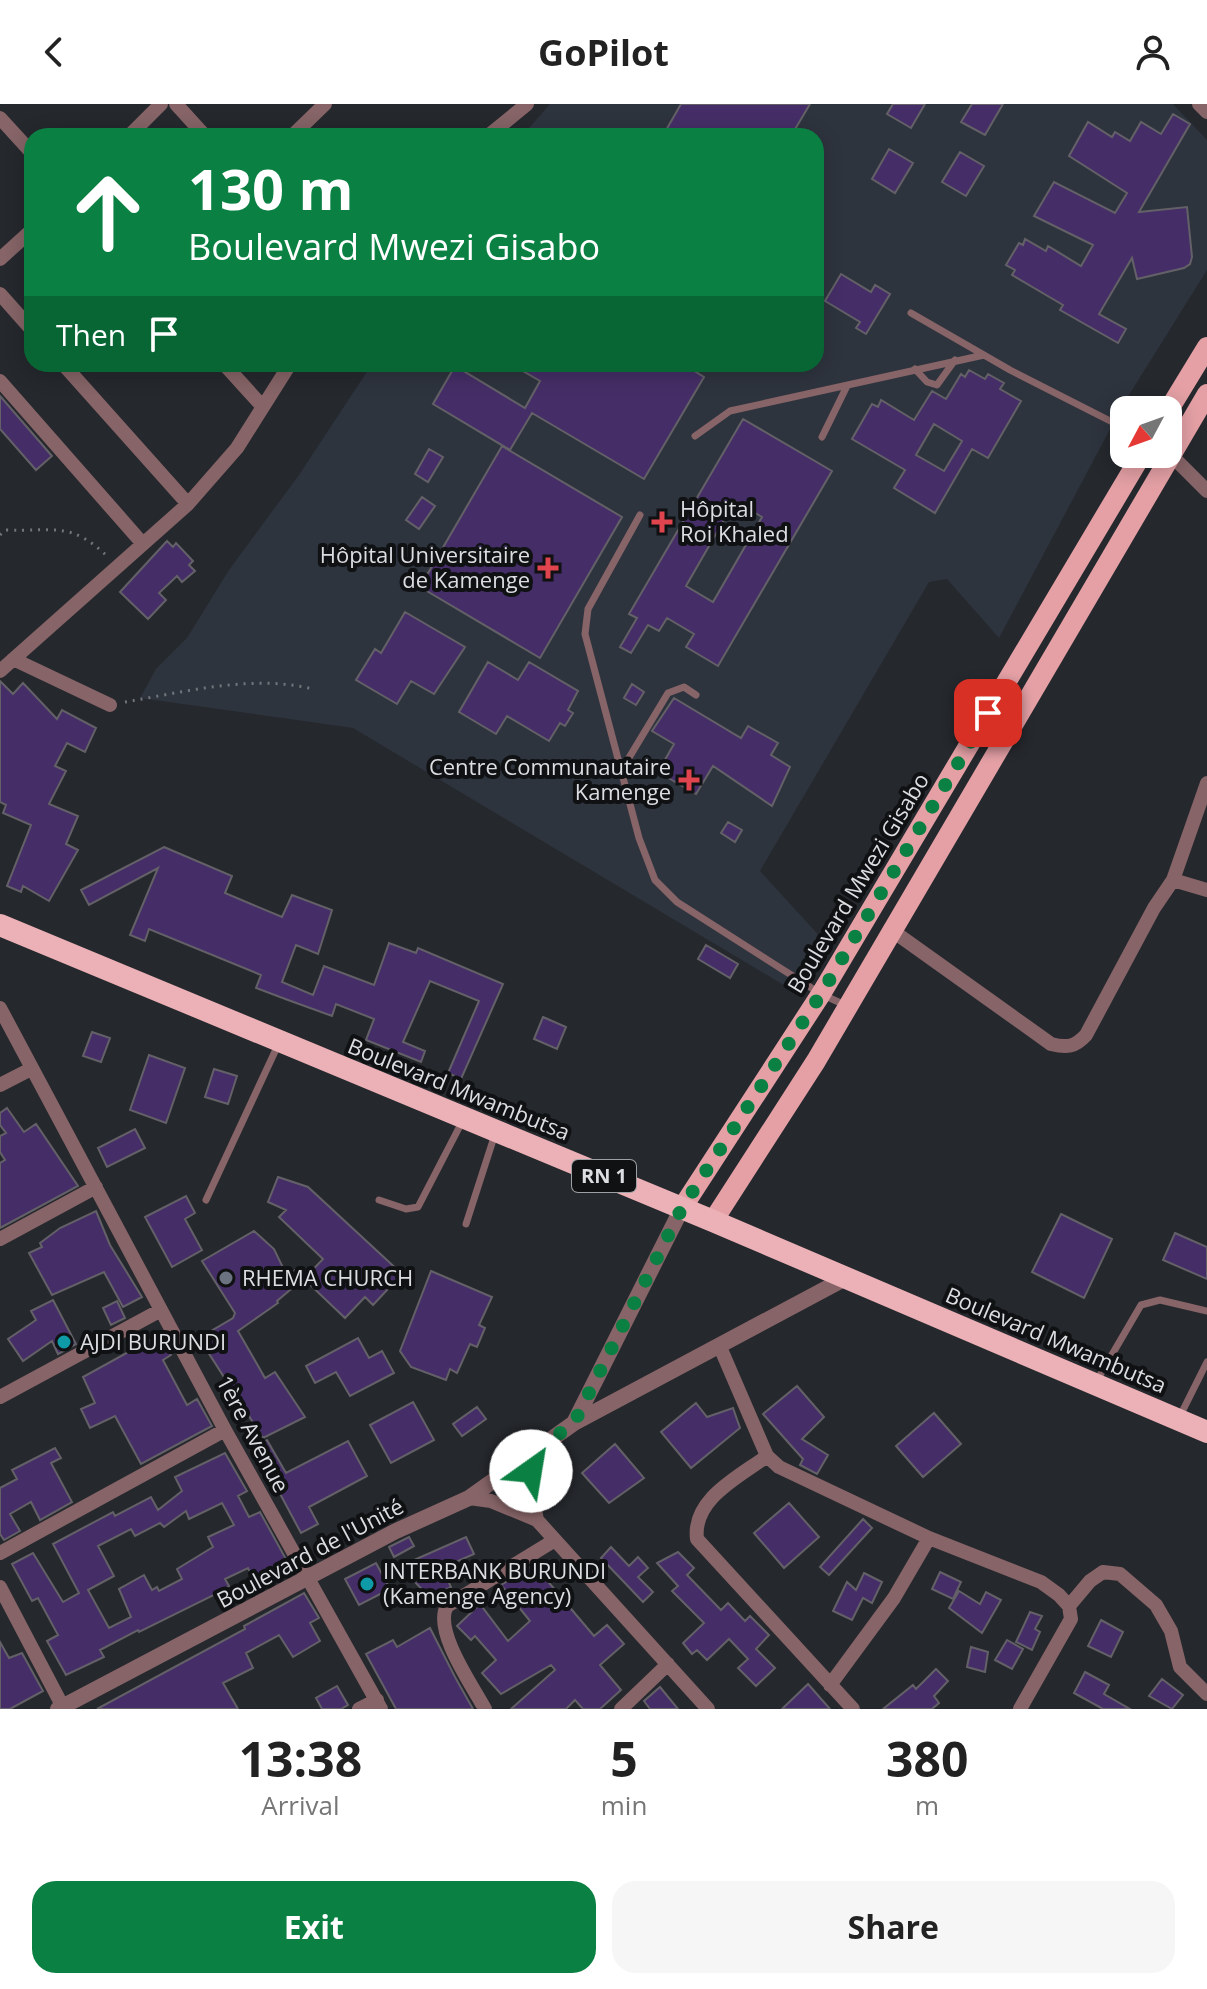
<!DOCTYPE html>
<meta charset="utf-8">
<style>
body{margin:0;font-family:"Open Sans",sans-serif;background:#f6f6f6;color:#222;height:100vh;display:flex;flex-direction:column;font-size:30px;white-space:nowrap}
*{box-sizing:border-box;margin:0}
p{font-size:26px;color:#767676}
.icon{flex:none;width:44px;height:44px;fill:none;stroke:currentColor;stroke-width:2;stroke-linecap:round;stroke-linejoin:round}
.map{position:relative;height:1605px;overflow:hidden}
.drawer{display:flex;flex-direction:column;background:#fff;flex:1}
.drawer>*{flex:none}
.top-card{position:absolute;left:24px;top:24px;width:800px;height:244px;border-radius:24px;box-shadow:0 4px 20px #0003;background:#0b8043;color:#fff;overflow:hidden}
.needle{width:52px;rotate:229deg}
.controls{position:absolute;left:1110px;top:292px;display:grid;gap:16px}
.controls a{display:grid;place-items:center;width:72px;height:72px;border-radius:16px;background:#fff;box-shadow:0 4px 20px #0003;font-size:40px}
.pin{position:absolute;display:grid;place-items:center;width:68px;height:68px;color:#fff;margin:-34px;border-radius:16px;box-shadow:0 4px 12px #0006}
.me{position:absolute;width:88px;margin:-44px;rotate:32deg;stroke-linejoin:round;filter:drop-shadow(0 0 6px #0008)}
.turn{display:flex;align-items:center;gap:28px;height:168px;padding:0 32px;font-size:36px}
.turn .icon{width:104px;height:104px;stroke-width:2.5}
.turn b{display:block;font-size:56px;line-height:68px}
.then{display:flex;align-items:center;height:76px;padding:0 32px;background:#0003;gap:16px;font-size:30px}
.eta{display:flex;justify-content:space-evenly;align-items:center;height:136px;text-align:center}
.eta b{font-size:48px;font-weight:700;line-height:56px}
.button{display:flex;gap:16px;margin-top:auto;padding:16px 32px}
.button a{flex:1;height:92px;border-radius:24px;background:#0b8043;color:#fff;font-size:32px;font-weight:700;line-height:92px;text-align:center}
.button a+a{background:#f6f6f6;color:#222}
header{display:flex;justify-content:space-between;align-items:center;height:104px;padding:0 32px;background:#fff;font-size:36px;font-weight:700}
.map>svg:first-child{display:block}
</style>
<header><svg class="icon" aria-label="back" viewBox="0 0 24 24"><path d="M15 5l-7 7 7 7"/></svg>GoPilot<svg class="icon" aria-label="person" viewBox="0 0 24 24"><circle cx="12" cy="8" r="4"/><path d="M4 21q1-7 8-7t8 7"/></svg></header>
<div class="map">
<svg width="1207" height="1605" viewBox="0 0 1207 1605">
<rect width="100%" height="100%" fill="#25282d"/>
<!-- built -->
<path fill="#2e343e" d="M550 0H1173L1207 36V166L1124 299 999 534 947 475 929 478 760 767 825 838 787 883 353 624 140 594 156 565 187 534 229 466 299 371 372 260H816V32H522Z"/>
<!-- building -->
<path fill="#452e67" stroke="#636167" stroke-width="2" fill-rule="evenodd" d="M681 0H810L791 32H672L665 28Z
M893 0H925L911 24 887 10Z
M972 0H1003L985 31 961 18Z
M1173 10 1190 20 1139 108 1187 103 1192 153 1190 160 1184 164 1137 175 1132 154 1099 210 1126 225 1118 239 1060 206 1063 201 1012 171 1015 166 1006 161 1019 139 1023 141 1025 135 1046 147 1048 142 1081 162 1093 141 1034 112 1054 78 1115 109 1127 89 1069 52 1088 18 1112 33 1115 28 1130 37 1141 18 1161 30Z
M889 45 913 59 895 89 872 75Z
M960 48 984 62 966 92 942 78Z
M841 170 871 188 875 181 890 190 866 230 856 224 860 218 825 197Z
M511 260H683L704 273 644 375 532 309 510 346 433 300 455 262 525 304 540 277Z
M969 266 985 275 988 270 1004 279 1000 285 1021 297 988 354 972 345 935 409 894 384 905 366 852 335 872 300 878 303 881 296 914 316 932 287 946 295 961 270 965 273ZM934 320 962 337 944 367 916 351Z
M0 292 52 352 36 366 0 325Z
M743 315 832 367 718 562 686 543 694 530 667 514 659 527 648 521 631 549 620 543 637 514 629 510ZM735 397 762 413 713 498 686 482Z
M502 342 622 413 540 554 420 483Z
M429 345 443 353 428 378 415 370Z
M422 393 435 402 419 425 406 416Z
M167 437 173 443 176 439 193 457 189 461 195 467 182 478 177 472 159 489 166 496 148 515 120 488Z
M405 508 465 543 434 590 411 577 397 600 356 576 375 545 381 549Z
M488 558 518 576 529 558 578 587 568 606 573 609 565 622 560 619 549 637 507 612 496 630 459 608Z
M0 577 13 590 23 579 57 615 62 606 96 624 85 648 67 639 55 662 66 667 49 700 78 712 66 740 78 746 49 797 23 782 21 788 7 782 31 721 3 709 6 701 0 698Z
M632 580 644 588 636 601 624 594Z
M674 594 741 634 748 622 778 639 771 651 790 663 772 702 713 662 696 690 658 668 674 640 652 627Z
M728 718 742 726 735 738 721 729Z
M164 743 232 772 225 789 282 813 292 791 332 806 318 850 296 841 282 878 313 891 324 862 374 881 389 839 416 849 418 844 503 880 461 975 448 969 479 897 430 877 403 938 425 947 421 958 366 936 374 915 336 900 332 912 288 896 256 884 261 871 149 825 145 837 130 831 158 764 89 801 81 786Z
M706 841 738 860 730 874 698 855Z
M543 913 566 923 557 945 534 935Z
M92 928 110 934 101 958 83 952Z
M149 951 185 964 166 1019 130 1006Z
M214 965 237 972 228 1000 205 993Z
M7 1004 24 1028 36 1020 78 1082 0 1124V1059L5 1056 0 1048V1032L6 1029 0 1021V1009Z
M135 1025 145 1044 107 1063 98 1044Z
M278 1073 308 1083 402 1170 373 1201 365 1193 345 1214 304 1175 323 1155 279 1113 286 1106 268 1098Z
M186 1092 195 1109 185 1115 202 1146 172 1163 145 1113Z
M96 1107 110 1141 142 1193 123 1203 104 1168 52 1191 29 1149 42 1143 40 1139 60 1124Z
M1061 1110 1112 1135 1084 1194 1032 1168Z
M254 1127 274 1145 287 1172 295 1166 303 1175 277 1197 278 1199 238 1227 265 1274 275 1268 305 1313 263 1334 199 1234 233 1214 235 1209 202 1157Z
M1175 1129 1207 1143V1175L1163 1156Z
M431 1167 492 1193 479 1221 485 1224 477 1243 470 1240 457 1269 450 1265 446 1276 411 1263 400 1247Z
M53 1196 76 1240 58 1250 52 1237 23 1257 8 1235 36 1216 31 1207Z
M117 1197 125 1214 111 1221 103 1204Z
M159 1231 171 1251 163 1256 187 1301 197 1295 212 1322 141 1360 115 1312 90 1324 81 1305 95 1299 83 1273Z
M358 1234 369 1254 382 1247 394 1269 350 1292 336 1268 315 1279 306 1262Z
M797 1282 824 1313 802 1335 828 1351 817 1370 800 1361 803 1355 763 1310Z
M413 1298 434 1336 391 1359 370 1321Z
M696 1299 707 1313 733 1304 740 1324 691 1364 661 1328Z
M477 1303 486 1315 462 1332 453 1320Z
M934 1309 961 1340 923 1373 896 1342Z
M267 1336 286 1369 348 1337 367 1372 309 1403 318 1420 301 1429 255 1343Z
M615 1340 644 1374 609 1399 582 1369Z
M55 1344 61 1354 51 1359 72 1398 40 1416 31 1398 10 1410 20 1427 4 1436 0 1430V1384L17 1375 12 1366Z
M225 1349 247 1387 238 1392 249 1413 260 1408 287 1457 253 1474 248 1464 225 1475 229 1482 218 1489 139 1528 138 1526 100 1546 104 1553 66 1571 47 1537 58 1531 38 1494 32 1497 12 1460 33 1449 63 1498 79 1489 53 1440 113 1408 115 1412 151 1393 158 1406 182 1387 175 1373ZM222 1399 234 1421 208 1433 213 1443 177 1465 182 1475 159 1487 157 1483 152 1486 144 1471 119 1485 131 1513 109 1524 88 1486 114 1472 98 1442 131 1425 135 1432 160 1419 164 1423 186 1407 189 1415Z
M789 1399 819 1433 784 1464 754 1429Z
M863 1415 872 1424 829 1471 820 1463Z
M409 1433 414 1442 394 1453 389 1443Z
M466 1433 474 1450 442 1464 451 1483 430 1494 415 1478 423 1474 414 1456Z
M611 1443 629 1462 638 1453 648 1464 638 1473 653 1488 643 1498 601 1454Z
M678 1448 694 1464 687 1471 721 1506 728 1499 745 1517 750 1512 769 1531 756 1545 775 1564 756 1582 738 1564 748 1555 729 1535 707 1556 697 1546 692 1550 683 1539 704 1519 672 1487 678 1482 657 1459Z
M376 1459 390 1485 359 1501 345 1475Z
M534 1461 594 1532 607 1521 624 1540 600 1561 621 1586 600 1605H583L575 1596 566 1605H511L555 1566 551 1561 501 1590 482 1569 496 1556 475 1532 471 1536 457 1522 480 1500 508 1537 530 1517 501 1481Z
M940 1468 961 1478 953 1495 932 1485Z
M864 1469 882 1478 872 1499 863 1494 852 1516 833 1507 847 1478 856 1486Z
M959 1487 980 1500 986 1488 1001 1496 982 1529 949 1504Z
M304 1489 319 1514 310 1519 320 1537 293 1553 279 1531 246 1549 253 1564 223 1579 238 1605H97L245 1525 244 1522Z
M1030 1508 1042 1512 1035 1525 1040 1528 1032 1546 1016 1538Z
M1101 1516 1123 1528 1111 1553 1088 1542Z
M430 1524 455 1573 473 1605H396L366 1550 393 1536 397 1543Z
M1007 1536 1023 1545 1012 1565 995 1556Z
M0 1538 9 1554 22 1549 43 1587 10 1605H0Z
M971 1543 988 1548 985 1568 967 1563Z
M936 1565 948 1577 934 1592 939 1599 932 1605H883L913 1581 916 1585Z
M1085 1568 1109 1581 1104 1590 1130 1605H1103L1074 1589Z
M1162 1575 1183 1591 1172 1605 1149 1592Z
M808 1580 830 1605H782Z
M337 1582 348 1601 341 1605H322L316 1594Z
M660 1583 678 1605H650L644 1597Z"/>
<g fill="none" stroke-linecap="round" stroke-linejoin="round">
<!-- path -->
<path stroke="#727579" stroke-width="3" stroke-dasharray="2 6" stroke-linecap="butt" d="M0 431 5 426C54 428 70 416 109 454
M125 598C185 588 252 570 313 585"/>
<!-- service -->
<path stroke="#866467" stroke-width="7" d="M911 209 1010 266 1124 324
M915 265 927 278 937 281 955 256
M695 332 730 307 984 251
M822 333 846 284
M640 411 588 505 585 530 639 734 655 776 677 798 821 890 845 901
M621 667 668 589 684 583 696 591
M206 1096 278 941
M379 1096 406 1105 418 1103 463 1016
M466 1120 495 1030
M1096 1278 1141 1201 1160 1196 1207 1207
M1179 1314 1207 1258"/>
<!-- minor -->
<path stroke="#866467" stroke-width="14" d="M176 0 205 32
M1199 0 1207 8
M0 14 32 49
M129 32 161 0
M292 32 325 0
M488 32 527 0
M0 155 32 126
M0 190 32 226
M63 260 188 400
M224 260 263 303
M0 277 143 440
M1168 348 1207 387
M13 555 110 601
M0 567 188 400 237 344 290 260
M1173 776 1207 786
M890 825 1051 940C1067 944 1075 943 1086 931L1154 804 1173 776 1207 679
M0 904 225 1326 381 1605
M0 981 31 965
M0 1135 96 1083
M720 1243 767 1352 779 1363 929 1434 1041 1478 1059 1491 1069 1502 1071 1515 1020 1605
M0 1293 161 1206
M767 1352C739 1373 692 1395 697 1435L853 1605
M469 1394 491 1397 537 1416 708 1605
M537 1416 530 1380 538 1345
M0 1449 225 1326
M0 1483 64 1605
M1069 1502 1090 1477 1103 1468 1120 1470 1156 1501 1171 1527 1180 1563 1207 1590
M830 1581 894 1494 929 1434
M359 1605 377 1596
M485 1605C472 1581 433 1526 447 1502L555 1436
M621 1605 668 1560"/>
<!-- tertiary -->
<path stroke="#866467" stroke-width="16" d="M574 1319 682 1104
M58 1605 396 1427 469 1394 574 1319 844 1175"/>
<!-- primary -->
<path stroke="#e4a0a5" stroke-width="20" d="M1168 307 1207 243
M682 1104 821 890 1142 350
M713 1117 816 957 1207 290"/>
<!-- trunk -->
<path stroke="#ecb1b6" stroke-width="22" d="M0 821 713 1117 1207 1328"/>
</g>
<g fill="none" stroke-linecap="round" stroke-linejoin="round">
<!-- route -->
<path stroke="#0b8043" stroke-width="14" stroke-dasharray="0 25.2" d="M531 1367 538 1345 574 1319 682 1104 821 890 988 609"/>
</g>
<!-- markers -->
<g fill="#e0444e" stroke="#0f1113" stroke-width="3">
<path d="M658 406h8v8h8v8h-8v8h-8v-8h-8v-8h8z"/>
<path d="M544 452h8v8h8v8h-8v8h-8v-8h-8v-8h8z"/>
<path d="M685 664h8v8h8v8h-8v8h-8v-8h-8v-8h8z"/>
</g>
<circle fill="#6b7280" stroke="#0f1113" stroke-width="3" cx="226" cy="1174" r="8"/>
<g fill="#0f9aa8" stroke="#0f1113" stroke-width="3">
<circle cx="64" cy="1238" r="8"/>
<circle cx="367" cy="1480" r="8"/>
</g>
<g text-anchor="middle" stroke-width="8" stroke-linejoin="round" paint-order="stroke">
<!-- shield labels -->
<rect fill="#0f1113" stroke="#9ea0a3" stroke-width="2" x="572" y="1056" width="64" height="32" rx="6"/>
<g font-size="20" font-weight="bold" fill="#dbdde1">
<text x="604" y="1079">RN 1</text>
</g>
<!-- poi labels -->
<g font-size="22" fill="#dbdde1" stroke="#0f1113" text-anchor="start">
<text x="680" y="413">Hôpital<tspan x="680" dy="25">Roi Khaled</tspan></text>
<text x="530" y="459" text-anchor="end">Hôpital Universitaire<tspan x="530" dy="25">de Kamenge</tspan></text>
<text x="671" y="671" text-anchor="end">Centre Communautaire<tspan x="671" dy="25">Kamenge</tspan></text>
<text x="242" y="1182">RHEMA CHURCH</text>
<text x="80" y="1246">AJDI BURUNDI</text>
<text x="383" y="1475">INTERBANK BURUNDI<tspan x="383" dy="25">(Kamenge Agency)</tspan></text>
</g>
<!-- street labels -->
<g font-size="22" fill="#dbdde1" stroke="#0f1113">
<text transform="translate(858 779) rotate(-59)" y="8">Boulevard Mwezi Gisabo</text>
<text transform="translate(459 985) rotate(22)" y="8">Boulevard Mwambutsa</text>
<text transform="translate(1056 1236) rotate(23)" y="8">Boulevard Mwambutsa</text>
<text transform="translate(253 1330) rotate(62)" y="8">1ère Avenue</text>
<text transform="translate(310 1449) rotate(-28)" y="8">Boulevard de l'Unité</text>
</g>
</g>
</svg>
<div class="controls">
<a><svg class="needle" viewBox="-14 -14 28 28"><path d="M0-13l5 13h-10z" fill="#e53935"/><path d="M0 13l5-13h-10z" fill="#767676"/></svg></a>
</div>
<div class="pin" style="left:988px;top:609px;background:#d93025"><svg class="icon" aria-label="arrive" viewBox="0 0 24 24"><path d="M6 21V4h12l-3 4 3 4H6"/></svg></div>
<svg class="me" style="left:531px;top:1367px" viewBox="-20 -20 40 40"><circle r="19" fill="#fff"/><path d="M0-13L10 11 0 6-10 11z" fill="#0b8043"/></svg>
<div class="top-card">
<div class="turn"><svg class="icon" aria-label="ahead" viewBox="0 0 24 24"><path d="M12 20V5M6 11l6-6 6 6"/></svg><div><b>130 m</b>Boulevard Mwezi Gisabo</div></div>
<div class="then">Then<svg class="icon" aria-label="arrive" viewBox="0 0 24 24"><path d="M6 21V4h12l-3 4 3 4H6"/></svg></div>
</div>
</div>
<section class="drawer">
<div class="eta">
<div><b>13:38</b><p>Arrival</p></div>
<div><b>5</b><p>min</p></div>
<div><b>380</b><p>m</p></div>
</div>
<div class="button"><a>Exit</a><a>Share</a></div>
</section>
